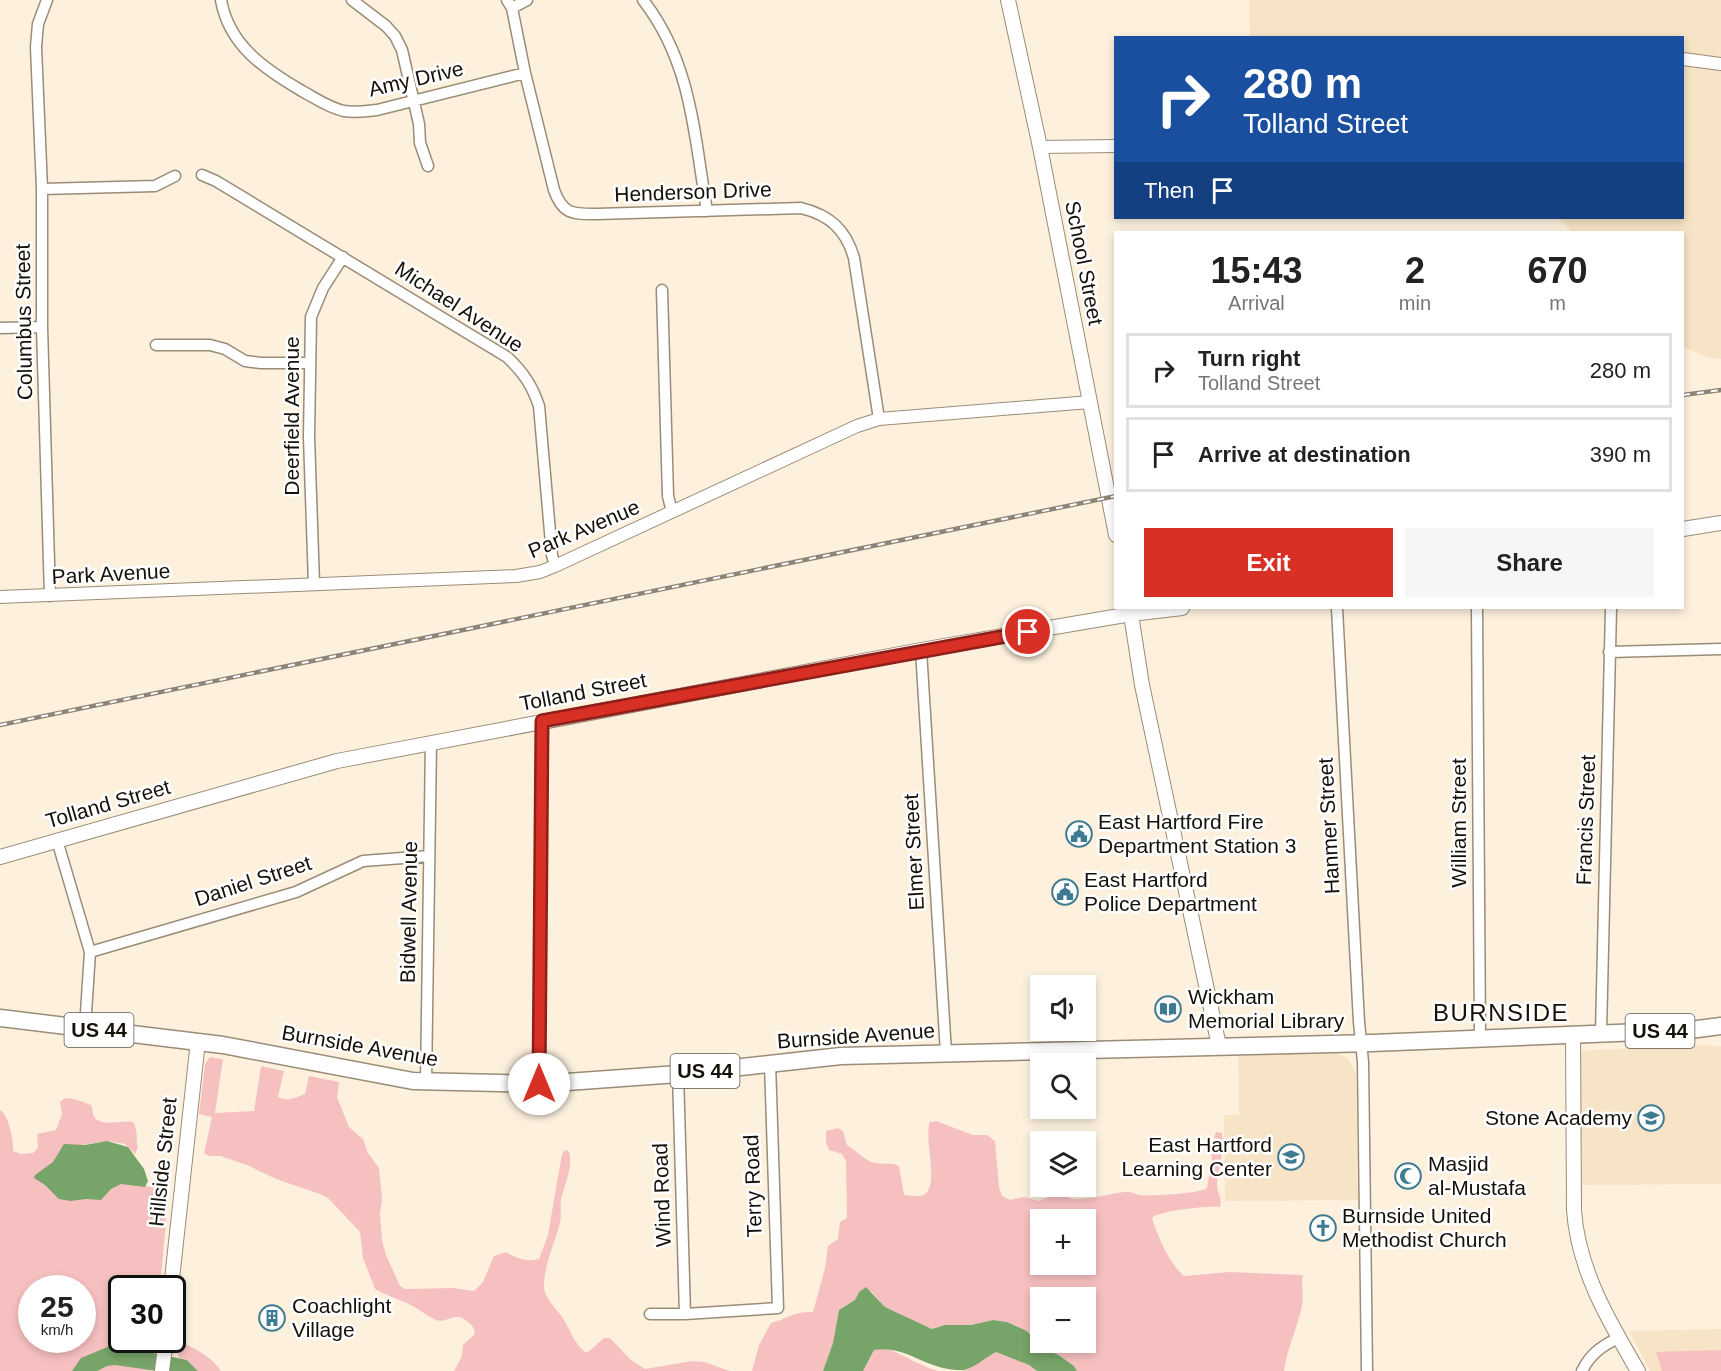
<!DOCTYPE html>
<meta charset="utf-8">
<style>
body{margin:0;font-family:Arial,sans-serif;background:#f6f6f6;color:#222;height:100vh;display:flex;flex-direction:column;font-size:22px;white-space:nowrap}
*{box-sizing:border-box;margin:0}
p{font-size:20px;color:#767676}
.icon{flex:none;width:33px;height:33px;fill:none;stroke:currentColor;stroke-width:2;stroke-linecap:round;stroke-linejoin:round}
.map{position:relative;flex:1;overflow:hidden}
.details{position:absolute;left:1114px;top:231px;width:570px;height:378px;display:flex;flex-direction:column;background:#fff;border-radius:0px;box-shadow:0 3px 9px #0003}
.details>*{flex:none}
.banner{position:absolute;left:1114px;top:36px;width:570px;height:183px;border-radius:0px;box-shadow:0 3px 9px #0003;background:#1a4fa0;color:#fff;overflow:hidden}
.buttons{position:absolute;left:1030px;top:975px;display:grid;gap:12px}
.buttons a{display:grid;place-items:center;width:66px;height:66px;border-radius:0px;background:#fff;box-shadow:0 3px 9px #0003;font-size:30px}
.speed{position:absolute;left:18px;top:1275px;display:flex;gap:12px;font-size:30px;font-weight:700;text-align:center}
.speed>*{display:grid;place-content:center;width:78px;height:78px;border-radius:50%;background:#fff;box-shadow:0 3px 9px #0003;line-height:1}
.speed small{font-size:15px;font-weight:400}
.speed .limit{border:3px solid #111;border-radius:9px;background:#fff;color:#111}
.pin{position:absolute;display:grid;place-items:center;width:51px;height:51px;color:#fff;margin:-26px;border:3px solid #fff;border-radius:50%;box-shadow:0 2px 6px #0007}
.me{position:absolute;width:66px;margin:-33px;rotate:0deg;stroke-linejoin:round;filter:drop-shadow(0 0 4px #0008)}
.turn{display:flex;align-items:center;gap:21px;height:126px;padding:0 30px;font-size:27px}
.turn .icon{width:78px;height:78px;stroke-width:2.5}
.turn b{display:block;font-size:42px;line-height:51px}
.then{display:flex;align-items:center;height:57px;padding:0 30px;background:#0003;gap:12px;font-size:22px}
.eta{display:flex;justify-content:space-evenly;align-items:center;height:102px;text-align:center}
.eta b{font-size:36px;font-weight:700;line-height:42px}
.action{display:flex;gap:12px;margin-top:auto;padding:12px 30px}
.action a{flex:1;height:69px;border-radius:0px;background:#d93025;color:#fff;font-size:24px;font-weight:700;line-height:69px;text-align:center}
.action a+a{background:#f6f6f6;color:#222}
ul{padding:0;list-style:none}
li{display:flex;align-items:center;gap:18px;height:75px;margin:0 12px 9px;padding:0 18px;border:3px solid #e0e0e0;border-radius:0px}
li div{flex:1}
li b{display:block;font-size:22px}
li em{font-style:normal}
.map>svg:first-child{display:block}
</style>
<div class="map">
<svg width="1721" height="1371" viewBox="0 0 1721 1371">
<rect width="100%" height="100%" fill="#fdf1de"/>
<!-- built -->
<path fill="#f7e3c5" d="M1249 0H1721V359L1704 356 1683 347V232H1572L1562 221 1556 218H1683V38L1250 37Z
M1688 1045 1721 1046V1184L1582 1185 1580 1051Z
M1336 1053 1348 1059 1356 1073 1358 1200 1225 1201 1224 1115H1239L1238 1055Z
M1721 1329V1371H1650L1629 1331Z"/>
<!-- green -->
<path fill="#f7c0c0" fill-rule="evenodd" d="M210 1057 223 1059 215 1113 254 1111 261 1066 284 1071 278 1097C289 1102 294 1098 305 1094L309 1076 339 1082 337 1097 349 1127 363 1139 368 1153 379 1168 382 1199 380 1214 382 1240 386 1255 400 1286 405 1289 453 1288 474 1291 483 1282 494 1256 506 1252C517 1259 527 1262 539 1259L548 1235 562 1154 564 1151 568 1150C574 1162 566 1182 562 1195 559 1204 562 1214 560 1223 556 1239 538 1280 546 1295 550 1303 557 1310 562 1317 570 1329 574 1343 585 1352H588L604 1338H610L631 1360 645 1369 692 1361 704 1362 730 1371H454L462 1356 463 1345 475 1334C474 1328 473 1326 468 1322 454 1309 446 1326 434 1319 425 1315 418 1308 409 1304 398 1299 386 1295 375 1289L363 1258 360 1232 328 1198 320 1194 276 1179 247 1165 220 1156H209L204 1153 212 1117 199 1114 205 1064Z
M65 1098 75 1099 91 1105C93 1109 92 1114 95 1118 104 1127 122 1120 133 1122 139 1131 135 1138 138 1147L135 1154 125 1144 108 1141 82 1145 145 1186 169 1189 160 1288H122V1340H156L151 1371H0V1110C9 1115 14 1142 13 1151L21 1154 33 1153 38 1148 37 1134 56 1130 62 1114 60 1102ZM32 1288H82V1340H32Z
M936 1121 973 1135H987L995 1141 999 1187 1002 1196 1010 1200 1024 1197 1039 1201 1058 1193C1065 1194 1068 1199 1075 1199 1092 1200 1109 1193 1126 1192 1131 1191 1134 1194 1139 1195 1152 1196 1198 1194 1207 1188L1212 1160 1211 1149 1216 1132 1222 1133C1225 1149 1219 1166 1217 1183 1216 1192 1223 1198 1220 1207 1206 1206 1162 1210 1152 1218 1158 1237 1169 1263 1184 1276L1230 1272 1303 1275C1301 1285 1304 1295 1302 1305 1298 1327 1287 1348 1284 1371H1077L1074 1366 1060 1356 1039 1345 1027 1331 1007 1322 993 1320 971 1325H945L932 1329 885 1307 871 1291 859 1292 855 1300 839 1310 833 1343 823 1371H752L759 1345 771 1323C790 1318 791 1312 813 1312L825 1268 828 1246 838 1239 840 1222 847 1218 846 1161 842 1154 829 1150 826 1142V1131L838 1128 843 1131 847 1145C853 1149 866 1160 871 1162 881 1165 890 1162 899 1166L904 1195C910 1195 917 1198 923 1195 941 1187 923 1139 930 1122ZM1041 1220H1086V1264H1041ZM1041 1298H1086V1342H1041Z
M179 1342C194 1347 212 1357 221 1371H198L187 1360 179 1358 177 1345Z
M886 1348C904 1355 922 1367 939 1371H863L874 1350Z
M1721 1350V1371H1662L1656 1352Z
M996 1352 1029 1365 1037 1371H956L966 1370Z"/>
<!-- water -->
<path fill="#77a468" d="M107 1141 128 1147 144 1169 148 1181 145 1187 121 1184 111 1189 101 1200 86 1199 70 1201 59 1199 45 1185 34 1178 35 1175 53 1162 64 1144 85 1145Z
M866 1287 885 1307 932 1329 945 1325H971L993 1320 1007 1322 1027 1331 1039 1345 1060 1356 1074 1366 1077 1371H1037L1029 1365 996 1352C986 1357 974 1368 964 1370 925 1371 907 1344 874 1350L863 1371H823L833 1343 839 1310 855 1300 859 1292Z
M117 1343H130L137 1344 148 1352 187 1360 198 1371H157L115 1365 107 1366 97 1371H72L81 1358Z"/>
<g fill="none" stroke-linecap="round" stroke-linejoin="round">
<!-- minor casing -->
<g stroke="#9a8c77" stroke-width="13">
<path id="minor" d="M47 0 38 24 36 47 42 189V327L50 596
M221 0C229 45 264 69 302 91 315 98 329 108 344 111 356 113 366 111 377 110L525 73
M352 0 386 26 395 36 402 50 419 124 420 143 428 166
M507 0 512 8 525 73 554 190C563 215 573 214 597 214L801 208C830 215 846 230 854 258L879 419
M643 0C692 63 694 135 707 211
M512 8 527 0
M202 175 216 181 507 357C523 372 532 385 539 406L552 555 555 566
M42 189 155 186 175 176
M662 290 668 496 672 512
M0 328 42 327
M156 345H210L225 349 245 361 261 363H309
M314 584 309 437 311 317 323 288 343 257
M1337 608 1359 1022 1363 1062 1367 1371
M1477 608 1480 1038
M921 650 946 1053
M1609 652 1721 649
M57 840 90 952 85 1028
M90 952 296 892 363 861 429 856
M1601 1033 1611 608
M678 1074 685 1314
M426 1083 431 742
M539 1084 542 721
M650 1314H685L778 1308 770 1063
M1582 1371C1590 1354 1602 1346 1618 1338"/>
</g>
<!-- tertiary casing -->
<g stroke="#9a8c77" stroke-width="14">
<path id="tertiary" d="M1683 59 1721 64
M1040 147 1116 146
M0 597 516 576 540 572 555 566 857 426 879 419 1090 402"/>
</g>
<!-- secondary casing -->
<g stroke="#9a8c77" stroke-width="16">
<path id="secondary" d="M1008 0 1040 147 1116 535
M1683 529 1721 523
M1130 608 1142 685 1219 1046
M0 857 337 761 921 650 1131 614 1182 608
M1573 1034 1574 1210C1578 1269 1608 1320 1638 1371
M171 1288 198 1041
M162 1371 166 1340"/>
</g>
<!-- primary casing -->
<g stroke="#9a8c77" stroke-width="19">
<path id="primary" d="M0 1018 223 1045 413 1081 539 1084 678 1074 841 1056 1372 1043 1690 1030 1721 1026"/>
</g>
<!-- minor -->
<use href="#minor" stroke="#fff" stroke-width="10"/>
<!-- tertiary -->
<use href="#tertiary" stroke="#fff" stroke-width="12"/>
<!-- secondary -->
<use href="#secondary" stroke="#fff" stroke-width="14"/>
<!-- primary -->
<use href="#primary" stroke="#fff" stroke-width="16"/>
<!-- rail casing -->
<g stroke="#8e8577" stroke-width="4.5">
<path id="rail" d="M1683 395 1721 390
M0 725 1116 496"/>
</g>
<!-- rail -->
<use href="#rail" stroke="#fff" stroke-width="2" stroke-dasharray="7" stroke-linecap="butt"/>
</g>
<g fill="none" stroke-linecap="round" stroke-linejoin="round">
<!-- route casing -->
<g stroke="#8d1f18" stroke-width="15">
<path id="route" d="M539 1084 542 721 1028 632"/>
</g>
<!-- route -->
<use href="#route" stroke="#d93025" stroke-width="10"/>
</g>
<!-- icons -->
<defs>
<g id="civic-ring" transform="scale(1.35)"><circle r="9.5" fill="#fff" stroke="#3f7a93" stroke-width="1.5"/><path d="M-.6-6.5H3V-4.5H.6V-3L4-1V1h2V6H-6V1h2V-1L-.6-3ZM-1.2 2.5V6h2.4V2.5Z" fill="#3f7a93"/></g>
<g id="library-ring" transform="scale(1.35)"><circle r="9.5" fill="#fff" stroke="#3f7a93" stroke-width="1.5"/><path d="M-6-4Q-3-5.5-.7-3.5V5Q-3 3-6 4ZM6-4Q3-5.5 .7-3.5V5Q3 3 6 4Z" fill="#3f7a93"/></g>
<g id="university-ring" transform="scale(1.35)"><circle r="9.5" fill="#fff" stroke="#3f7a93" stroke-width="1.5"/><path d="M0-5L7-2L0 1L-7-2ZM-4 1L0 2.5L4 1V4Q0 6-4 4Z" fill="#3f7a93"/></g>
<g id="school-ring" transform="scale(1.35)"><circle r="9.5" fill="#fff" stroke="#3f7a93" stroke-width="1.5"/><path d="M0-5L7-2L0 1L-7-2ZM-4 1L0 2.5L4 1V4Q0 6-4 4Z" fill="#3f7a93"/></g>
<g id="mosque-ring" transform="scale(1.35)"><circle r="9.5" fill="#fff" stroke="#3f7a93" stroke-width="1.5"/><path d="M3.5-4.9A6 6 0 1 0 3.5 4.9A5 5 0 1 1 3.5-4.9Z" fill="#3f7a93"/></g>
<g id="church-ring" transform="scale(1.35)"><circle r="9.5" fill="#fff" stroke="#3f7a93" stroke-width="1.5"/><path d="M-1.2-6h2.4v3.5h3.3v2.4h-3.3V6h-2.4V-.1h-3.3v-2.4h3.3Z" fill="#3f7a93"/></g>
<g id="building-ring" transform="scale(1.35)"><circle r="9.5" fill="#fff" stroke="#3f7a93" stroke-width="1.5"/><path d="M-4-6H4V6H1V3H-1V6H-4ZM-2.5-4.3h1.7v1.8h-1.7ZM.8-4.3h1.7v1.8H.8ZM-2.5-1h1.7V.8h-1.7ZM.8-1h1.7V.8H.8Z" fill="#3f7a93"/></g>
</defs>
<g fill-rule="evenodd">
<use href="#civic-ring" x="1079" y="834"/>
<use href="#civic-ring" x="1065" y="892"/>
<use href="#library-ring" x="1168" y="1009"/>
<use href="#university-ring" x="1651" y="1118"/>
<use href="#school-ring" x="1291" y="1157"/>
<use href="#mosque-ring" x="1408" y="1176"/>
<use href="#church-ring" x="1323" y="1228"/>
<use href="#building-ring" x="272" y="1318"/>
</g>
<g text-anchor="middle" stroke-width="5" stroke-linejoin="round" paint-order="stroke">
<!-- shield labels -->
<g fill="#fff" stroke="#5b5852" stroke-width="1.5">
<rect x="64.5" y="1013" width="69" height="34" rx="4.5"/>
<rect x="1625.5" y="1014" width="69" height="34" rx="4.5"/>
<rect x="670.5" y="1054" width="69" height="34" rx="4.5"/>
</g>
<g font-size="20" font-weight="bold" fill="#151008">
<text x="99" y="1037">US 44</text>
<text x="1660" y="1038">US 44</text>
<text x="705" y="1078">US 44</text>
</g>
<!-- street labels -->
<g font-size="21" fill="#151008" stroke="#fff">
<text transform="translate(416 79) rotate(-13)" y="7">Amy Drive</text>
<text transform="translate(693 192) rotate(-2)" y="7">Henderson Drive</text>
<text transform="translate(1084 263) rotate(79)" y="7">School Street</text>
<text transform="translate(459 307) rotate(33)" y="7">Michael Avenue</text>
<text transform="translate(24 322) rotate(-91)" y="7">Columbus Street</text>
<text transform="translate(292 416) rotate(-90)" y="7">Deerfield Avenue</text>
<text transform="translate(584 529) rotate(-23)" y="7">Park Avenue</text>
<text transform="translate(111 574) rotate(-3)" y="7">Park Avenue</text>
<text transform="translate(583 692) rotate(-11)" y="7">Tolland Street</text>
<text transform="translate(108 804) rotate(-16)" y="7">Tolland Street</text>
<text transform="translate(1586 820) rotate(-88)" y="7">Francis Street</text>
<text transform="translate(1459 823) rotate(-90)" y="7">William Street</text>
<text transform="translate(1329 826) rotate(-93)" y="7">Hanmer Street</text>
<text transform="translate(914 852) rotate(-93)" y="7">Elmer Street</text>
<text transform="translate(253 881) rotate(-18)" y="7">Daniel Street</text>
<text transform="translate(409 912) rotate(-89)" y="7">Bidwell Avenue</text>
<text transform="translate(856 1036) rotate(-4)" y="7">Burnside Avenue</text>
<text transform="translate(360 1046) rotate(10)" y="7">Burnside Avenue</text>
<text transform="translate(163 1162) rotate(-84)" y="7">Hillside Street</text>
<text transform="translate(753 1186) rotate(-92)" y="7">Terry Road</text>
<text transform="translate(662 1195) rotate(-92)" y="7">Wind Road</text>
</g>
<!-- poi labels -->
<g font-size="21" fill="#151008" stroke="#fff" text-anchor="start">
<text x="1098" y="829">East Hartford Fire<tspan x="1098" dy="24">Department Station 3</tspan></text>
<text x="1084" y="887">East Hartford<tspan x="1084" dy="24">Police Department</tspan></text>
<text x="1188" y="1004">Wickham<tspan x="1188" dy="24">Memorial Library</tspan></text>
<text x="1632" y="1125" text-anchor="end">Stone Academy</text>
<text x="1272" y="1152" text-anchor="end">East Hartford<tspan x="1272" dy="24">Learning Center</tspan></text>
<text x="1428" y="1171">Masjid<tspan x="1428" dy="24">al-Mustafa</tspan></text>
<text x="1342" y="1223">Burnside United<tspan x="1342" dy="24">Methodist Church</tspan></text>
<text x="292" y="1313">Coachlight<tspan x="292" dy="24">Village</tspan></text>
</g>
<!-- quarter labels -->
<g font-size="24" letter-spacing="1.5" fill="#151008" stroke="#fff">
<text x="1501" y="1021">BURNSIDE</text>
</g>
</g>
</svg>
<div class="buttons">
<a><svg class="icon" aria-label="sound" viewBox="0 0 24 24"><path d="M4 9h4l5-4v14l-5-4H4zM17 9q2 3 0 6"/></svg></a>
<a><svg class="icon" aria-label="search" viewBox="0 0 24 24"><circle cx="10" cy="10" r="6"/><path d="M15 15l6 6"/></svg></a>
<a><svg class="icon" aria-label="layers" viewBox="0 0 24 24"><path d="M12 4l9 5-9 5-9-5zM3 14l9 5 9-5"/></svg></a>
<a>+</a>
<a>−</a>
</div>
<div class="speed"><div>25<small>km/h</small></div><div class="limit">30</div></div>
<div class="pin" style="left:1028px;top:632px;background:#d93025"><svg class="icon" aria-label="arrive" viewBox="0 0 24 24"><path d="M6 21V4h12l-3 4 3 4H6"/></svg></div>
<svg class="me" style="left:539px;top:1084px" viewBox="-20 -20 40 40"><circle r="19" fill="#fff"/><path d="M0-13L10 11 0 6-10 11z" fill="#d93025"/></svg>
<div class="banner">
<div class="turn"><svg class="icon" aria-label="right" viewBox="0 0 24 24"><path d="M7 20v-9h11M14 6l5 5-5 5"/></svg><div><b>280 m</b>Tolland Street</div></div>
<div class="then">Then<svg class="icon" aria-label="arrive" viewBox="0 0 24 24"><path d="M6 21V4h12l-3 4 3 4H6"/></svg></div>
</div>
<section class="details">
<div class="eta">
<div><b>15:43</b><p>Arrival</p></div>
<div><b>2</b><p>min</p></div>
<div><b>670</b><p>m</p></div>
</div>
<ul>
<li><svg class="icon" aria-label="right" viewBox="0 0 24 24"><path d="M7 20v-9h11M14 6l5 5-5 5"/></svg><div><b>Turn right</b><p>Tolland Street</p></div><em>280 m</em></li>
<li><svg class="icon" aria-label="arrive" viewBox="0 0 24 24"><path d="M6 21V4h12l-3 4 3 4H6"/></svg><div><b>Arrive at destination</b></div><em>390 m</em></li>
</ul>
<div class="action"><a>Exit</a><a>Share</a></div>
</section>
</div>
